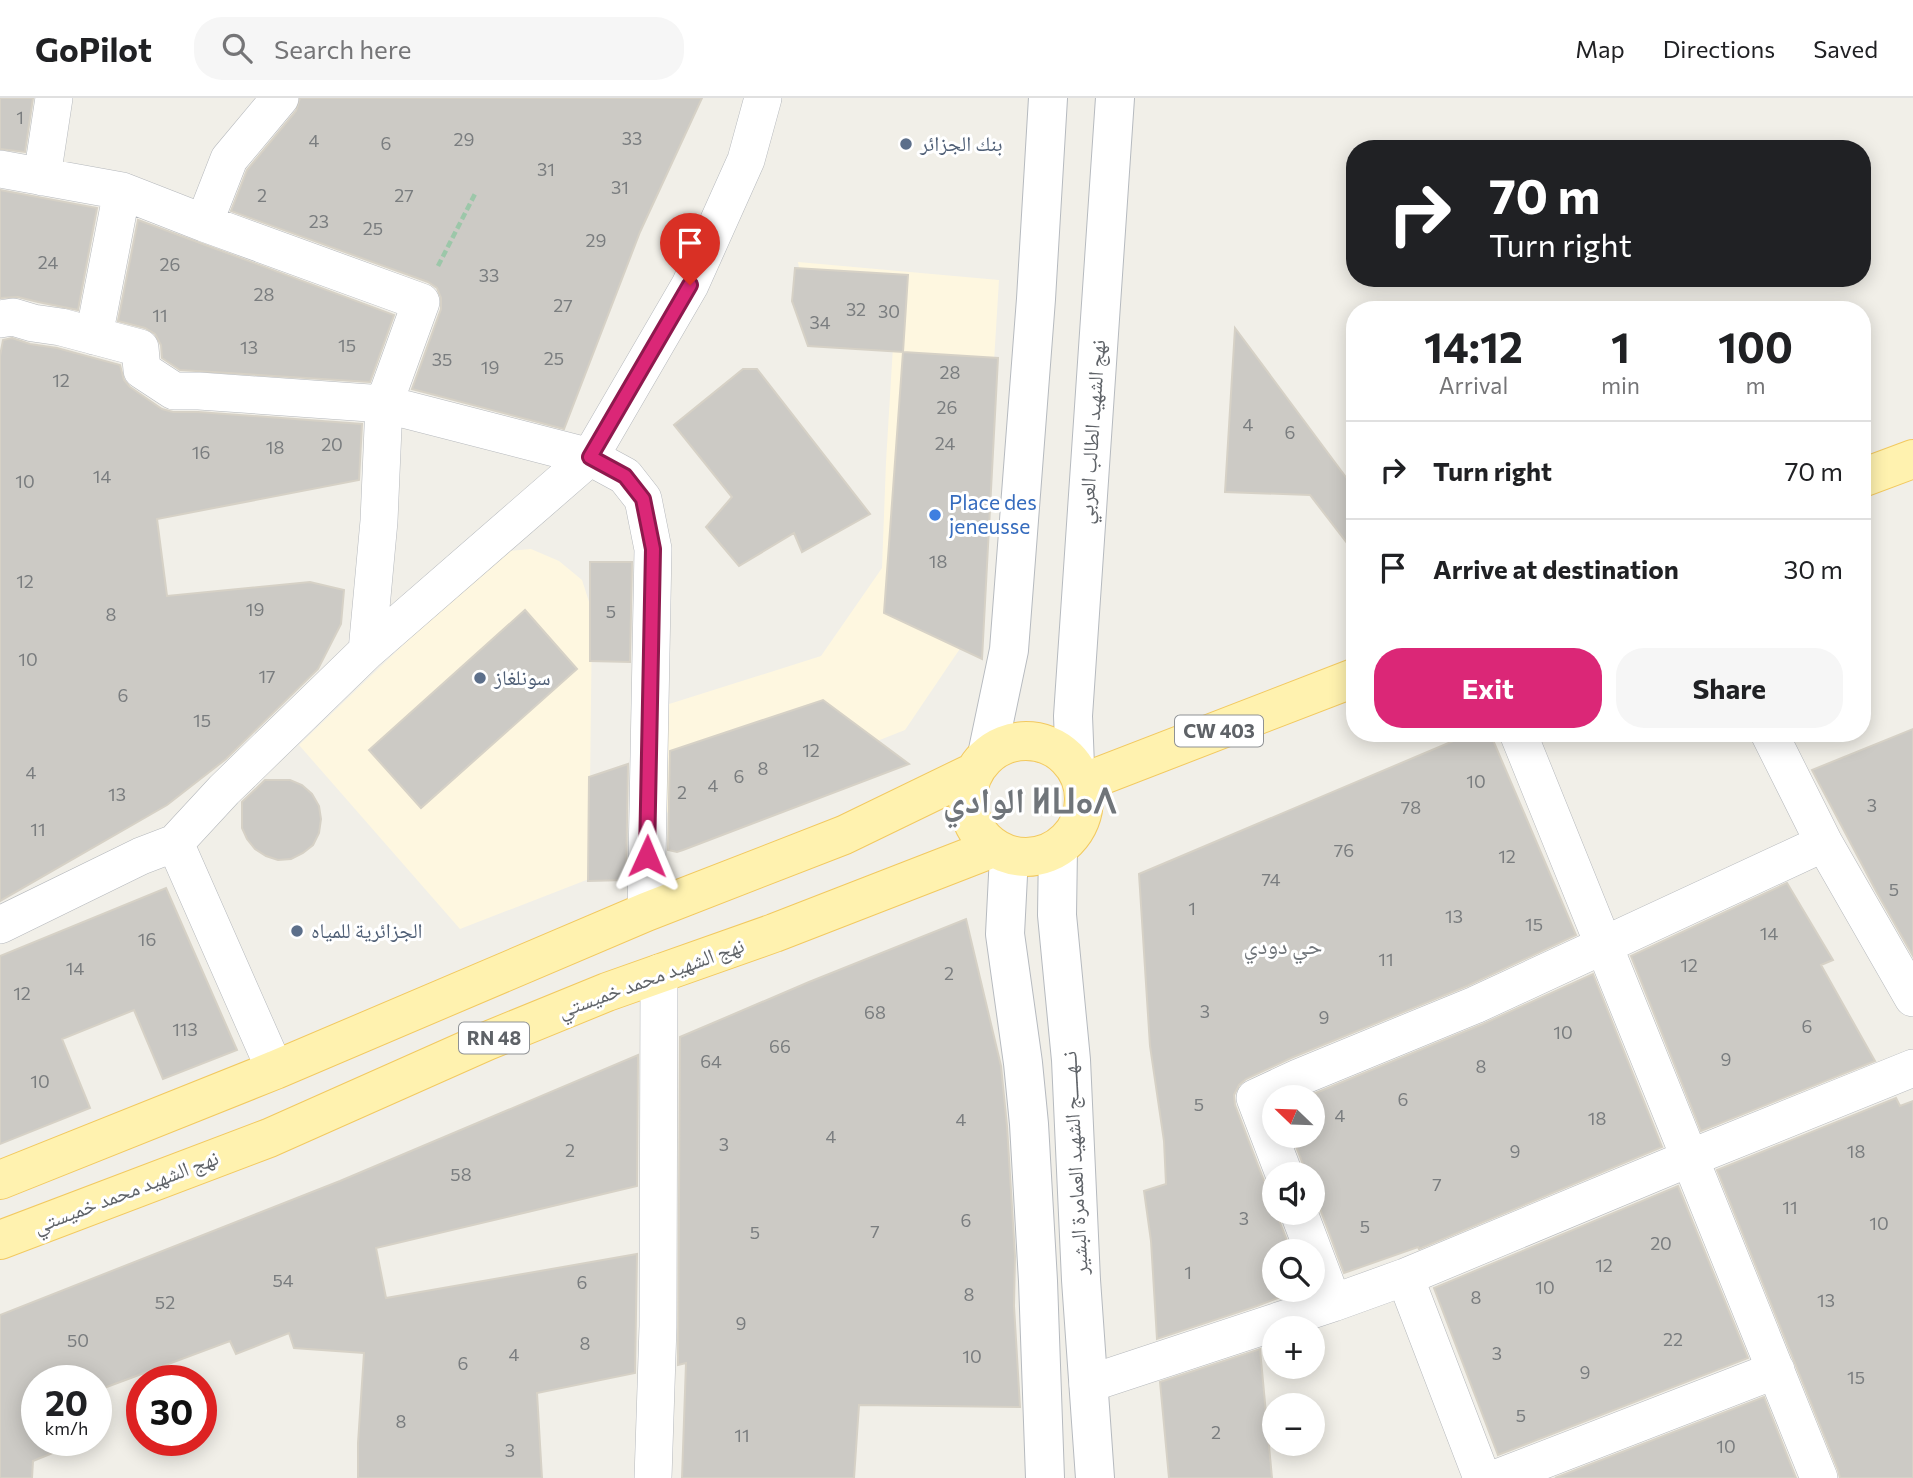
<!DOCTYPE html>
<meta charset="utf-8">
<style>
body{margin:0;font-family:Commissioner,"Noto Naskh Arabic","Noto Sans Tifinagh",sans-serif;background:#f6f6f6;color:#202124;height:100vh;display:flex;flex-direction:column;font-size:26px;white-space:nowrap}
*{box-sizing:border-box;margin:0}
p{font-size:23px;color:#757577}
.icon{flex:none;width:38px;height:38px;fill:none;stroke:currentColor;stroke-width:2;stroke-linecap:round;stroke-linejoin:round}
.map{position:relative;flex:1;overflow:hidden}
.details{position:absolute;left:1346px;top:203px;width:525px;height:441px;display:flex;flex-direction:column;background:#fff;border-radius:28px;box-shadow:0 4px 18px #0003}
.details>*{flex:none}
.top-card{position:absolute;left:1346px;top:42px;width:525px;height:147px;border-radius:28px;box-shadow:0 4px 18px #0003;background:#202124;color:#fff;overflow:hidden}
.needle{width:46px;rotate:293deg}
.controls{position:absolute;left:1262px;top:987px;display:grid;gap:14px}
.controls a{display:grid;place-items:center;width:63px;height:63px;border-radius:50%;background:#fff;box-shadow:0 4px 18px #0003;font-size:35px}
.speed{position:absolute;left:21px;top:1267px;display:flex;gap:14px;font-size:35px;font-weight:700;text-align:center}
.speed>*{display:grid;place-content:center;width:91px;height:91px;border-radius:50%;background:#fff;box-shadow:0 4px 18px #0003;line-height:1}
.speed small{font-size:18px;font-weight:400}
.speed .limit{border:10px solid #d22;background:#fff;color:#111}
.pin{position:absolute;display:grid;place-items:center;width:60px;height:60px;color:#fff;margin:-72px -30px;border-radius:50% 50% 50% 0;rotate:-45deg;box-shadow:0 0 7px #0007}
.pin .icon{rotate:45deg}
.me{position:absolute;width:77px;margin:-38px;rotate:1deg;stroke-linejoin:round;filter:drop-shadow(0 0 5px #0008)}
.turn{display:flex;align-items:center;gap:24px;height:147px;padding:0 28px;font-size:32px}
.turn .icon{width:91px;height:91px;stroke-width:2.5}
.turn b{display:block;font-size:49px;line-height:60px}
.eta{display:flex;justify-content:space-evenly;align-items:center;height:119px;text-align:center}
.eta b{font-size:42px;font-weight:700;line-height:49px}
.cta{display:flex;gap:14px;margin-top:auto;padding:14px 28px}
.cta a{flex:1;height:80px;border-radius:28px;background:#db2777;color:#fff;font-size:28px;font-weight:700;line-height:80px;text-align:center}
.cta a+a{background:#f6f6f6;color:#202124}
ul{padding:0;list-style:none}
li{display:flex;align-items:center;gap:21px;height:98px;padding:0 28px;border-top:2px solid #e0e0e0}
li div{flex:1}
li b{display:block;font-size:26px}
li em{font-style:normal}
header{display:flex;align-items:center;gap:42px;box-sizing:border-box;height:98px;padding:0 35px;background:#fff;border-bottom:2px solid #e0e0e0}
header strong{font-size:33px}
nav{display:flex;gap:38px;margin-inline-start:auto;font-size:24px}
.search{width:490px;height:63px;background:#f6f6f6;display:flex;align-items:center;gap:18px;box-sizing:border-box;padding:0 24px;border-radius:28px;color:#757577;font-size:26px}
.map>svg:first-child{display:block}
</style>
<header>
<strong>GoPilot</strong>
<div class="search"><svg class="icon" aria-label="search" viewBox="0 0 24 24"><circle cx="10" cy="10" r="6"/><path d="M15 15l6 6"/></svg>Search here</div>
<nav><a>Map</a><a>Directions</a><a>Saved</a></nav>
</header>
<div class="map">
<svg width="1913" height="1380" viewBox="0 0 1913 1380">
<rect width="100%" height="100%" fill="#f1efe8"/>
<!-- commercial -->
<path fill="#fef7e0" d="M798 164 999 182 978 524 905 632 690 717 669 718 662 702 666 607 821 558 882 470 886 364 895 215 805 204Z
M531 451 559 463 582 482 592 513 589 781 460 831 299 647 481 472 507 453Z"/>
<!-- building -->
<path fill="#cccac5" stroke="#d6d1c6" stroke-width="2" d="M0 0H33L25 54 0 51Z
M300 0H702L640 134 564 331 412 291 441 211V200L437 190 428 184 231 113 247 72 296 13Z
M0 92 97 110 78 212 38 204 18 199 0 200Z
M138 122 394 217 370 284 180 272 162 260 161 247 155 236 145 230 118 223Z
M795 170 908 177 903 254 808 248 792 203Z
M1235 230 1354 390V454L1310 397 1225 394Z
M12 240 30 246 57 250 120 267 124 282 130 289 162 311 173 314H198L362 326 359 382 157 421 167 498 310 484 344 492 341 526 318 571 226 661 167 707 0 803V258L3 242Z
M903 254 998 260 982 561 884 515Z
M743 271H757L870 416 802 454 794 435 739 468 706 429 732 399 674 327Z
M590 464H632L630 564 590 563Z
M525 512 577 571 421 710 369 652Z
M823 602 909 666 683 752 677 754 668 752 670 653Z
M1913 631V858L1876 793 1812 672Z
M1472 635H1490L1576 837 1467 888 1291 960 1246 981 1239 987 1234 997 1235 1007 1264 1083 1274 1094V1115H1278L1279 1122 1291 1153H1274V1192H1299L1257 1208 1157 1241 1151 1143 1144 1093 1166 1086 1164 1043 1150 948 1139 776Z
M628 666 626 782 588 783 589 679Z
M265 682H290L302 687 312 696 319 708 321 721 319 735 313 747 303 755 291 761 278 762 266 758 255 751 247 741 242 730V704Z
M1787 785 1833 862 1821 867 1875 963 1701 1033 1631 858Z
M166 790 237 952 163 981 134 912 62 941 90 1010 0 1046V858Z
M966 821 1001 968 1007 1028 1015 1158 1014 1208 1020 1309 859 1307 854 1380H682L686 1265 678 1267 680 939 809 884Z
M1593 876 1662 1049 1419 1151 1418 1149 1344 1175 1319 1108 1312 1099V1076H1305L1304 1069 1292 1038H1312V999H1306L1483 926Z
M638 957 637 1088 376 1150 386 1200 637 1156 635 1275 537 1295 542 1380H358V1345L364 1255 294 1250 289 1235 236 1256 230 1243 96 1293V1283H37V1342H68L70 1348 33 1363 32 1380H0V1217L340 1083Z
M1896 1000 1900 1008 1913 1003V1380H1840L1838 1372 1717 1072Z
M1678 1088 1748 1260 1498 1357 1434 1190Z
M1260 1251 1272 1380H1169L1160 1284Z
M1764 1299 1796 1380H1555Z"/>
<g fill="none" stroke-linecap="round" stroke-linejoin="round">
<!-- minor casing -->
<g stroke="#b5b8bc" stroke-width="38">
<path id="minor" d="M0 71 122 93 204 125 421 204 384 306 379 423 367 553
M42 79 54 0
M204 125 229 61 280 0
M0 221 13 219 33 225 61 229 140 250 142 272 174 293H199L384 306 590 359 625 378 643 401 653 451 646 814
M94 238 122 93
M1518 635 1819 1380
M1769 635 1824 745 1913 900
M175 745 275 972
M0 827 141 758 175 745 224 692 367 553 590 359 690 187 746 62 763 0
M1284 1076 1255 1000 1300 979 1475 907 1824 745
M1299 1115 1333 1205
M1405 1179 1482 1380
M1088 1286 1333 1205 1405 1179 1690 1060 1913 970
M653 1380 658 1228 659 875
M1497 1380 1776 1272"/>
</g>
<!-- secondary casing -->
<g stroke="#b6babf" stroke-width="40">
<path id="secondary" d="M987 657 1009 552 1036 201 1048 0
M1075 668 1073 618 1115 0
M1058 750 1057 817 1071 962 1081 1182 1095 1380
M1009 758 1005 836 1023 965 1029 1026 1038 1183 1045 1380"/>
</g>
<!-- primary casing -->
<g stroke="#f2c960" stroke-width="40">
<path id="primary" d="M1862 380 1913 361
M968 701a58 58 0 1 1 116 0a58 58 0 1 1-116 0Z
M1082 685 1354 580
M0 1082 275 972 646 814 844 737 974 674
M0 1142 269 1040 487 943 607 894 774 835 993 750"/>
</g>
<!-- path -->
<path stroke="#9cc7a9" stroke-width="4.5" stroke-dasharray="7 3.5" stroke-linecap="butt" d="M438 168 476 94"/>
<!-- minor -->
<use href="#minor" stroke="#fff" stroke-width="37"/>
<!-- secondary -->
<use href="#secondary" stroke="#fff" stroke-width="38"/>
<!-- primary -->
<use href="#primary" stroke="#fff2af" stroke-width="38"/>
</g>
<g fill="none" stroke-linecap="round" stroke-linejoin="round">
<!-- route casing -->
<g stroke="#8e194d" stroke-width="18">
<path id="route" d="M647 758 653 451 643 401 625 378 590 359 690 187"/>
</g>
<!-- route -->
<use href="#route" stroke="#db2777" stroke-width="12"/>
</g>
<!-- markers -->
<g fill="#5c6f8a" stroke="#fff" stroke-width="2.5">
<circle cx="906" cy="46" r="7"/>
<circle cx="480" cy="580" r="7"/>
<circle cx="297" cy="833" r="7"/>
</g>
<circle fill="#3f7fe0" stroke="#fff" stroke-width="2.5" cx="935" cy="417" r="7"/>
<g text-anchor="middle" stroke-width="6" stroke-linejoin="round" paint-order="stroke">
<!-- number labels -->
<g font-size="18" fill="#7a7d7f">
<text x="20" y="26">1</text>
<text x="632" y="47">33</text>
<text x="464" y="48">29</text>
<text x="314" y="49">4</text>
<text x="386" y="52">6</text>
<text x="546" y="78">31</text>
<text x="620" y="96">31</text>
<text x="262" y="104">2</text>
<text x="404" y="104">27</text>
<text x="319" y="130">23</text>
<text x="373" y="137">25</text>
<text x="596" y="149">29</text>
<text x="48" y="171">24</text>
<text x="170" y="173">26</text>
<text x="489" y="184">33</text>
<text x="264" y="203">28</text>
<text x="563" y="214">27</text>
<text x="856" y="218">32</text>
<text x="889" y="220">30</text>
<text x="160" y="224">11</text>
<text x="820" y="231">34</text>
<text x="347" y="254">15</text>
<text x="249" y="256">13</text>
<text x="554" y="267">25</text>
<text x="442" y="268">35</text>
<text x="490" y="276">19</text>
<text x="950" y="281">28</text>
<text x="61" y="289">12</text>
<text x="947" y="316">26</text>
<text x="1248" y="333">4</text>
<text x="1290" y="341">6</text>
<text x="945" y="352">24</text>
<text x="332" y="353">20</text>
<text x="275" y="356">18</text>
<text x="201" y="361">16</text>
<text x="102" y="385">14</text>
<text x="25" y="390">10</text>
<text x="938" y="470">18</text>
<text x="25" y="490">12</text>
<text x="255" y="518">19</text>
<text x="611" y="520">5</text>
<text x="111" y="523">8</text>
<text x="28" y="568">10</text>
<text x="267" y="585">17</text>
<text x="123" y="604">6</text>
<text x="202" y="629">15</text>
<text x="811" y="659">12</text>
<text x="763" y="677">8</text>
<text x="31" y="681">4</text>
<text x="739" y="685">6</text>
<text x="1476" y="690">10</text>
<text x="713" y="694">4</text>
<text x="682" y="701">2</text>
<text x="117" y="703">13</text>
<text x="1872" y="714">3</text>
<text x="1411" y="716">78</text>
<text x="38" y="738">11</text>
<text x="1344" y="759">76</text>
<text x="1507" y="765">12</text>
<text x="1271" y="788">74</text>
<text x="1894" y="798">5</text>
<text x="1192" y="817">1</text>
<text x="1454" y="825">13</text>
<text x="1534" y="833">15</text>
<text x="1769" y="842">14</text>
<text x="147" y="848">16</text>
<text x="1386" y="868">11</text>
<text x="1689" y="874">12</text>
<text x="75" y="877">14</text>
<text x="949" y="882">2</text>
<text x="22" y="902">12</text>
<text x="1205" y="920">3</text>
<text x="875" y="921">68</text>
<text x="1324" y="926">9</text>
<text x="1807" y="935">6</text>
<text x="185" y="938">113</text>
<text x="1563" y="941">10</text>
<text x="780" y="955">66</text>
<text x="1726" y="968">9</text>
<text x="711" y="970">64</text>
<text x="1481" y="975">8</text>
<text x="40" y="990">10</text>
<text x="1403" y="1008">6</text>
<text x="1199" y="1013">5</text>
<text x="1340" y="1024">4</text>
<text x="1597" y="1027">18</text>
<text x="961" y="1028">4</text>
<text x="831" y="1045">4</text>
<text x="724" y="1053">3</text>
<text x="570" y="1059">2</text>
<text x="1515" y="1060">9</text>
<text x="1856" y="1060">18</text>
<text x="461" y="1083">58</text>
<text x="1437" y="1093">7</text>
<text x="1790" y="1116">11</text>
<text x="1244" y="1127">3</text>
<text x="966" y="1129">6</text>
<text x="1879" y="1132">10</text>
<text x="1365" y="1135">5</text>
<text x="875" y="1140">7</text>
<text x="755" y="1141">5</text>
<text x="1661" y="1152">20</text>
<text x="1604" y="1174">12</text>
<text x="1188" y="1181">1</text>
<text x="283" y="1189">54</text>
<text x="582" y="1191">6</text>
<text x="1545" y="1196">10</text>
<text x="969" y="1203">8</text>
<text x="1476" y="1206">8</text>
<text x="1826" y="1209">13</text>
<text x="165" y="1211">52</text>
<text x="741" y="1232">9</text>
<text x="1673" y="1248">22</text>
<text x="78" y="1249">50</text>
<text x="585" y="1252">8</text>
<text x="1497" y="1262">3</text>
<text x="514" y="1263">4</text>
<text x="972" y="1265">10</text>
<text x="463" y="1272">6</text>
<text x="1585" y="1281">9</text>
<text x="1856" y="1286">15</text>
<text x="1521" y="1324">5</text>
<text x="401" y="1330">8</text>
<text x="1216" y="1341">2</text>
<text x="742" y="1344">11</text>
<text x="1726" y="1355">10</text>
<text x="510" y="1359">3</text>
</g>
<!-- shield labels -->
<g fill="#fff" stroke="#8f9295" stroke-width="2">
<rect x="1175" y="617.5" width="88" height="31" rx="5"/>
<rect x="459" y="924.5" width="70" height="31" rx="5"/>
</g>
<g font-size="19" font-weight="bold" fill="#5f6368">
<text x="1219" y="640">CW 403</text>
<text x="494" y="947">RN 48</text>
</g>
<!-- service labels -->
<g font-size="21" fill="#4e5e75" stroke="#fff" text-anchor="start">
<text x="920" y="53">بنك الجزائر</text>
<text x="494" y="587">سونلغاز</text>
<text x="311" y="840">الجزائرية للمياه</text>
</g>
<!-- street labels -->
<g font-size="21" fill="#5f6368" stroke="#fff">
<text transform="translate(1092 334) rotate(-86)" y="7">نهج الشهيد الطالب العربي</text>
<text transform="translate(651 880) rotate(-20)" y="7">نهج الشهيد محمد خميستي</text>
<text transform="translate(1075 1065) rotate(-93)" y="7">نــهـــــج الشهيد العمامرة البشير</text>
<text transform="translate(126 1094) rotate(-21)" y="7">نهج الشهيد محمد خميستي</text>
</g>
<!-- shop labels -->
<g font-size="21" fill="#366cbe" stroke="#fff" text-anchor="start">
<text x="949" y="412">Place des<tspan x="949" dy="24">jeneusse</tspan></text>
</g>
<!-- neighbourhood labels -->
<g font-size="23" fill="#70757a" stroke="#fff">
<text x="1283" y="856">حي دودي</text>
</g>
<!-- town labels -->
<g font-size="35" font-weight="bold" fill="#70757a" stroke="#fff">
<text x="1030" y="715">الوادي ⵍⵡⴰⴷ</text>
</g>
</g>
</svg>
<div class="controls">
<a><svg class="needle" viewBox="-14 -14 28 28"><path d="M0-13l5 13h-10z" fill="#e53935"/><path d="M0 13l5-13h-10z" fill="#757577"/></svg></a>
<a><svg class="icon" aria-label="sound" viewBox="0 0 24 24"><path d="M4 9h4l5-4v14l-5-4H4zM17 9q2 3 0 6"/></svg></a>
<a><svg class="icon" aria-label="search" viewBox="0 0 24 24"><circle cx="10" cy="10" r="6"/><path d="M15 15l6 6"/></svg></a>
<a>+</a>
<a>−</a>
</div>
<div class="speed"><div>20<small>km/h</small></div><div class="limit">30</div></div>
<div class="pin" style="left:690px;top:187px;background:#d93025"><svg class="icon" aria-label="arrive" viewBox="0 0 24 24"><path d="M6 21V4h12l-3 4 3 4H6"/></svg></div>
<svg class="me" style="left:647px;top:758px" viewBox="-20 -20 40 40"><path d="M0-17L14 15 0 8-14 15z" fill="#db2777" stroke="#fff" stroke-width="4"/></svg>
<div class="top-card">
<div class="turn"><svg class="icon" aria-label="right" viewBox="0 0 24 24"><path d="M7 20v-9h11M14 6l5 5-5 5"/></svg><div><b>70 m</b>Turn right</div></div>
</div>
<section class="details">
<div class="eta">
<div><b>14:12</b><p>Arrival</p></div>
<div><b>1</b><p>min</p></div>
<div><b>100</b><p>m</p></div>
</div>
<ul>
<li><svg class="icon" aria-label="right" viewBox="0 0 24 24"><path d="M7 20v-9h11M14 6l5 5-5 5"/></svg><div><b>Turn right</b></div><em>70 m</em></li>
<li><svg class="icon" aria-label="arrive" viewBox="0 0 24 24"><path d="M6 21V4h12l-3 4 3 4H6"/></svg><div><b>Arrive at destination</b></div><em>30 m</em></li>
</ul>
<div class="cta"><a>Exit</a><a>Share</a></div>
</section>
</div>
